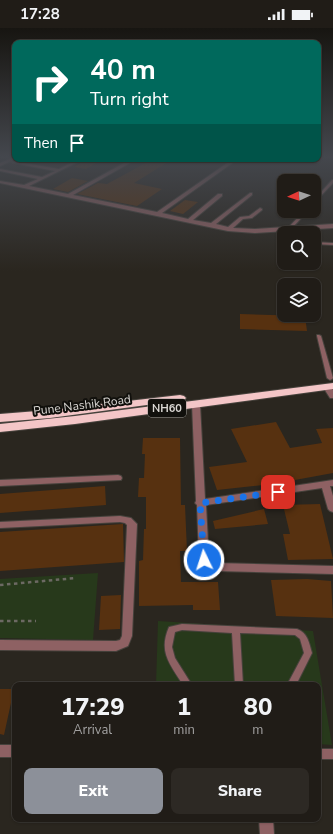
<!DOCTYPE html>
<style>
body{margin:0;font-family:"Nunito Sans",sans-serif;background:#2d2924;color:#f1f3f6;height:100vh;display:flex;flex-direction:column;font-size:15px;white-space:nowrap}
*{box-sizing:border-box;margin:0}
p{font-size:13px;color:#a2a1a1}
.icon{flex:none;width:22px;height:22px;fill:none;stroke:currentColor;stroke-width:2;stroke-linecap:round;stroke-linejoin:round}
.map{position:relative;flex:1;overflow:hidden}
.panel{position:absolute;left:12px;top:654px;width:309px;height:140px;display:flex;flex-direction:column;background:#201c17;border-radius:8px;box-shadow:0 1px 3px #0004,0 0 0 1px #3d3a36}
.panel>*{flex:none}
.hud{position:absolute;left:12px;top:12px;width:309px;height:122px;border-radius:8px;box-shadow:0 1px 3px #0004,0 0 0 1px #3d3a36;background:#00695c;color:#fff;overflow:hidden}
.needle{width:26px;rotate:266deg}
.fabs{position:absolute;left:277px;top:146px;display:grid;gap:8px}
.fabs a{display:grid;place-items:center;width:44px;height:44px;border-radius:8px;background:#201c17;box-shadow:0 1px 3px #0004,0 0 0 1px #3d3a36;font-size:20px}
.pin{position:absolute;display:grid;place-items:center;width:34px;height:34px;color:#fff;margin:-17px;border-radius:8px;box-shadow:0 2px 6px #0006}
.me{position:absolute;width:44px;margin:-22px;rotate:356deg;stroke-linejoin:round;filter:drop-shadow(0 0 3px #0008)}
.turn{display:flex;align-items:center;gap:14px;height:84px;padding:0 12px;font-size:18px}
.turn .icon{width:52px;height:52px;stroke-width:2.5}
.turn b{display:block;font-size:28px;line-height:34px}
.then{display:flex;align-items:center;height:38px;padding:0 12px;background:#0003;gap:8px;font-size:15px}
.eta{display:flex;justify-content:space-evenly;align-items:center;height:68px;text-align:center}
.eta b{font-size:24px;font-weight:800;line-height:28px}
.action{display:flex;gap:8px;margin-top:auto;padding:8px 12px}
.action a{flex:1;height:46px;border-radius:8px;background:#8c9099;color:#fff;font-size:16px;font-weight:800;line-height:46px;text-align:center}
.action a+a{background:#2d2924;color:#f1f3f6}
.status{display:flex;justify-content:space-between;align-items:center;height:28px;padding:0 20px;background:#201c17;direction:ltr}
.status svg{height:11px;fill:currentColor}
.map>svg:first-child{display:block}
</style>
<div class="status"><b>17:28</b><svg viewBox="0 0 49 12"><path d="M0 12V9h3v3zM5 12V6h3v6zM10 12V3h3v9zM15 12V0h3v12zM26 1h20v11H26zM47 4h2v5h-2z"/></svg></div>
<div class="map">
<svg width="333" height="806" viewBox="0 0 333 806">
<rect width="100%" height="100%" fill="#2a261f"/>
<!-- green -->
<path fill="#27391b" d="M98 545 93 612 0 610V551Z
M158 593 313 603 332 717 318 716V657H156Z"/>
<!-- building -->
<path fill="#573110" d="M87 131H103L86 141 74 139Z
M153 131H173L134 155 162 161 137 178 77 166 98 155 107 156Z
M72 150 88 153 68 164 53 161Z
M185 172 198 174 183 186 170 183Z
M240 286 305 288 307 303 240 301Z
M276 394 290 420 322 415 316 401 333 400V445L273 456 217 462 209 439 247 434 231 401Z
M143 410H180L181 477H185L187 523H180L181 554H218L220 582H193V577L139 578V533L143 532 144 501H146V469H138L139 450H144L145 426H142Z
M105 458 106 477 0 485V466Z
M320 476 333 531 288 532 283 506H290L283 477Z
M264 481 268 496 215 501 213 493Z
M123 496 124 534 0 543V504Z
M307 551 331 553 333 590 276 588 271 552Z
M121 567 120 601 99 602 101 568Z
M0 661H14L4 707 0 706Z"/>
<g fill="none" stroke-linecap="round" stroke-linejoin="round">
<!-- lane casing -->
<g stroke="#46423c" stroke-width="2">
<path id="lane" d="M332 152H333V155L314 175V172Z
M304 183H308L290 202H288V200Z
M314 214 333 215V217L314 216Z
M317 307H319L321 308 333 350 332 351 330 352 327 350 317 308Z
M182 596 297 601C308 605 309 615 312 625L296 657H287L304 625 300 611 295 607 240 605 243 657H235L232 605 182 602 175 604 172 619 175 630 192 657H183C170 636 158 624 169 599Z
M318 721H333V731H318Z"/>
</g>
<!-- street casing -->
<g stroke="#46423c" stroke-width="2">
<path id="street" d="M12 130 16 131 12 133 59 141 79 131H84L29 158 68 166 126 134 114 131 129 133 137 131 73 167 157 184 233 131H238L162 185 188 191 218 166H222V168L193 192 211 195 250 165H252V167L216 196 228 199 240 189 249 188 260 180 262 181V182L252 190 243 191 233 200 255 201 333 196V200L255 205 228 203 0 155V153L24 157 38 151 0 143V141L42 149 55 143 13 135 11 133 0 138V135Z
M324 357H330L333 362V370H330L323 359Z
M193 374H199L200 376 205 471 333 452V458H330L333 468V484L330 483 328 481 322 460 206 477 209 532 210 534 216 535 333 538V546L216 543 204 540 199 532 197 477 195 475 196 473 192 376Z
M118 447 121 448 122 450 121 452 0 458V452Z
M120 488 131 490 137 496 132 608 128 618 116 623 0 622V612L116 613 120 612 122 608 127 497 125 495 120 494 0 500V494Z
M0 717H15V729H0Z
M259 791H273L274 806H260Z"/>
</g>
<!-- highway casing -->
<g stroke="#46423c" stroke-width="2">
<path id="highway" d="M333 355V361L75 396 0 404V396L75 388Z
M180 367 184 368 186 370 184 372 50 390 0 394V386L50 382Z"/>
</g>
<!-- path -->
<path stroke="#6c6963" stroke-width="2.5" stroke-dasharray="3.5 3.5" stroke-linecap="butt" d="M0 557 76 550
M0 593H36"/>
<!-- lane -->
<use href="#lane" fill="#8e6163" fill-rule="evenodd"/>
<!-- street -->
<use href="#street" fill="#8e6163" fill-rule="evenodd"/>
<!-- highway -->
<use href="#highway" fill="#f4c6c7" fill-rule="evenodd"/>
</g>
<!-- sky -->
<linearGradient id="sky" x2="0" y2="1"><stop stop-color="#171511"/><stop offset="0.53" stop-color="#44474d"/><stop offset="1" stop-color="#44474d" stop-opacity="0"/></linearGradient>
<rect width="333" height="243" fill="url(#sky)"/>
<g fill="none" stroke-linecap="round" stroke-linejoin="round">
<!-- route -->
<path stroke="#1a73e8" stroke-width="7" stroke-dasharray="0 12.6" d="M204 532 200 475 278 464"/>
</g>
<g text-anchor="middle" stroke-width="4" stroke-linejoin="round" paint-order="stroke">
<!-- shield labels -->
<rect fill="#11100c" stroke="#9e9c98" stroke-width="1" x="148" y="371" width="38" height="18" rx="3"/>
<g font-size="11" font-weight="bold" fill="#dbd8d4">
<text x="167" y="384">NH60</text>
</g>
<!-- street labels -->
<g font-size="12" fill="#dbd8d4" stroke="#11100c">
<text transform="translate(82 377) rotate(-7)" y="4">Pune Nashik Road</text>
</g>
</g>
</svg>
<div class="fabs">
<a><svg class="needle" viewBox="-14 -14 28 28"><path d="M0-13l5 13h-10z" fill="#e53935"/><path d="M0 13l5-13h-10z" fill="#a2a1a1"/></svg></a>
<a><svg class="icon" aria-label="search" viewBox="0 0 24 24"><circle cx="10" cy="10" r="6"/><path d="M15 15l6 6"/></svg></a>
<a><svg class="icon" aria-label="layers" viewBox="0 0 24 24"><path d="M12 4l9 5-9 5-9-5zM3 14l9 5 9-5"/></svg></a>
</div>
<div class="pin" style="left:278px;top:464px;background:#d93025"><svg class="icon" aria-label="arrive" viewBox="0 0 24 24"><path d="M6 21V4h12l-3 4 3 4H6"/></svg></div>
<svg class="me" style="left:204px;top:532px" viewBox="-20 -20 40 40"><circle r="17" fill="#1a73e8" stroke="#fff" stroke-width="3"/><path d="M0-11L8 9 0 5-8 9z" fill="#fff"/></svg>
<div class="hud">
<div class="turn"><svg class="icon" aria-label="right" viewBox="0 0 24 24"><path d="M7 20v-9h11M14 6l5 5-5 5"/></svg><div><b>40 m</b>Turn right</div></div>
<div class="then">Then<svg class="icon" aria-label="arrive" viewBox="0 0 24 24"><path d="M6 21V4h12l-3 4 3 4H6"/></svg></div>
</div>
<section class="panel">
<div class="eta">
<div><b>17:29</b><p>Arrival</p></div>
<div><b>1</b><p>min</p></div>
<div><b>80</b><p>m</p></div>
</div>
<div class="action"><a>Exit</a><a>Share</a></div>
</section>
</div>
